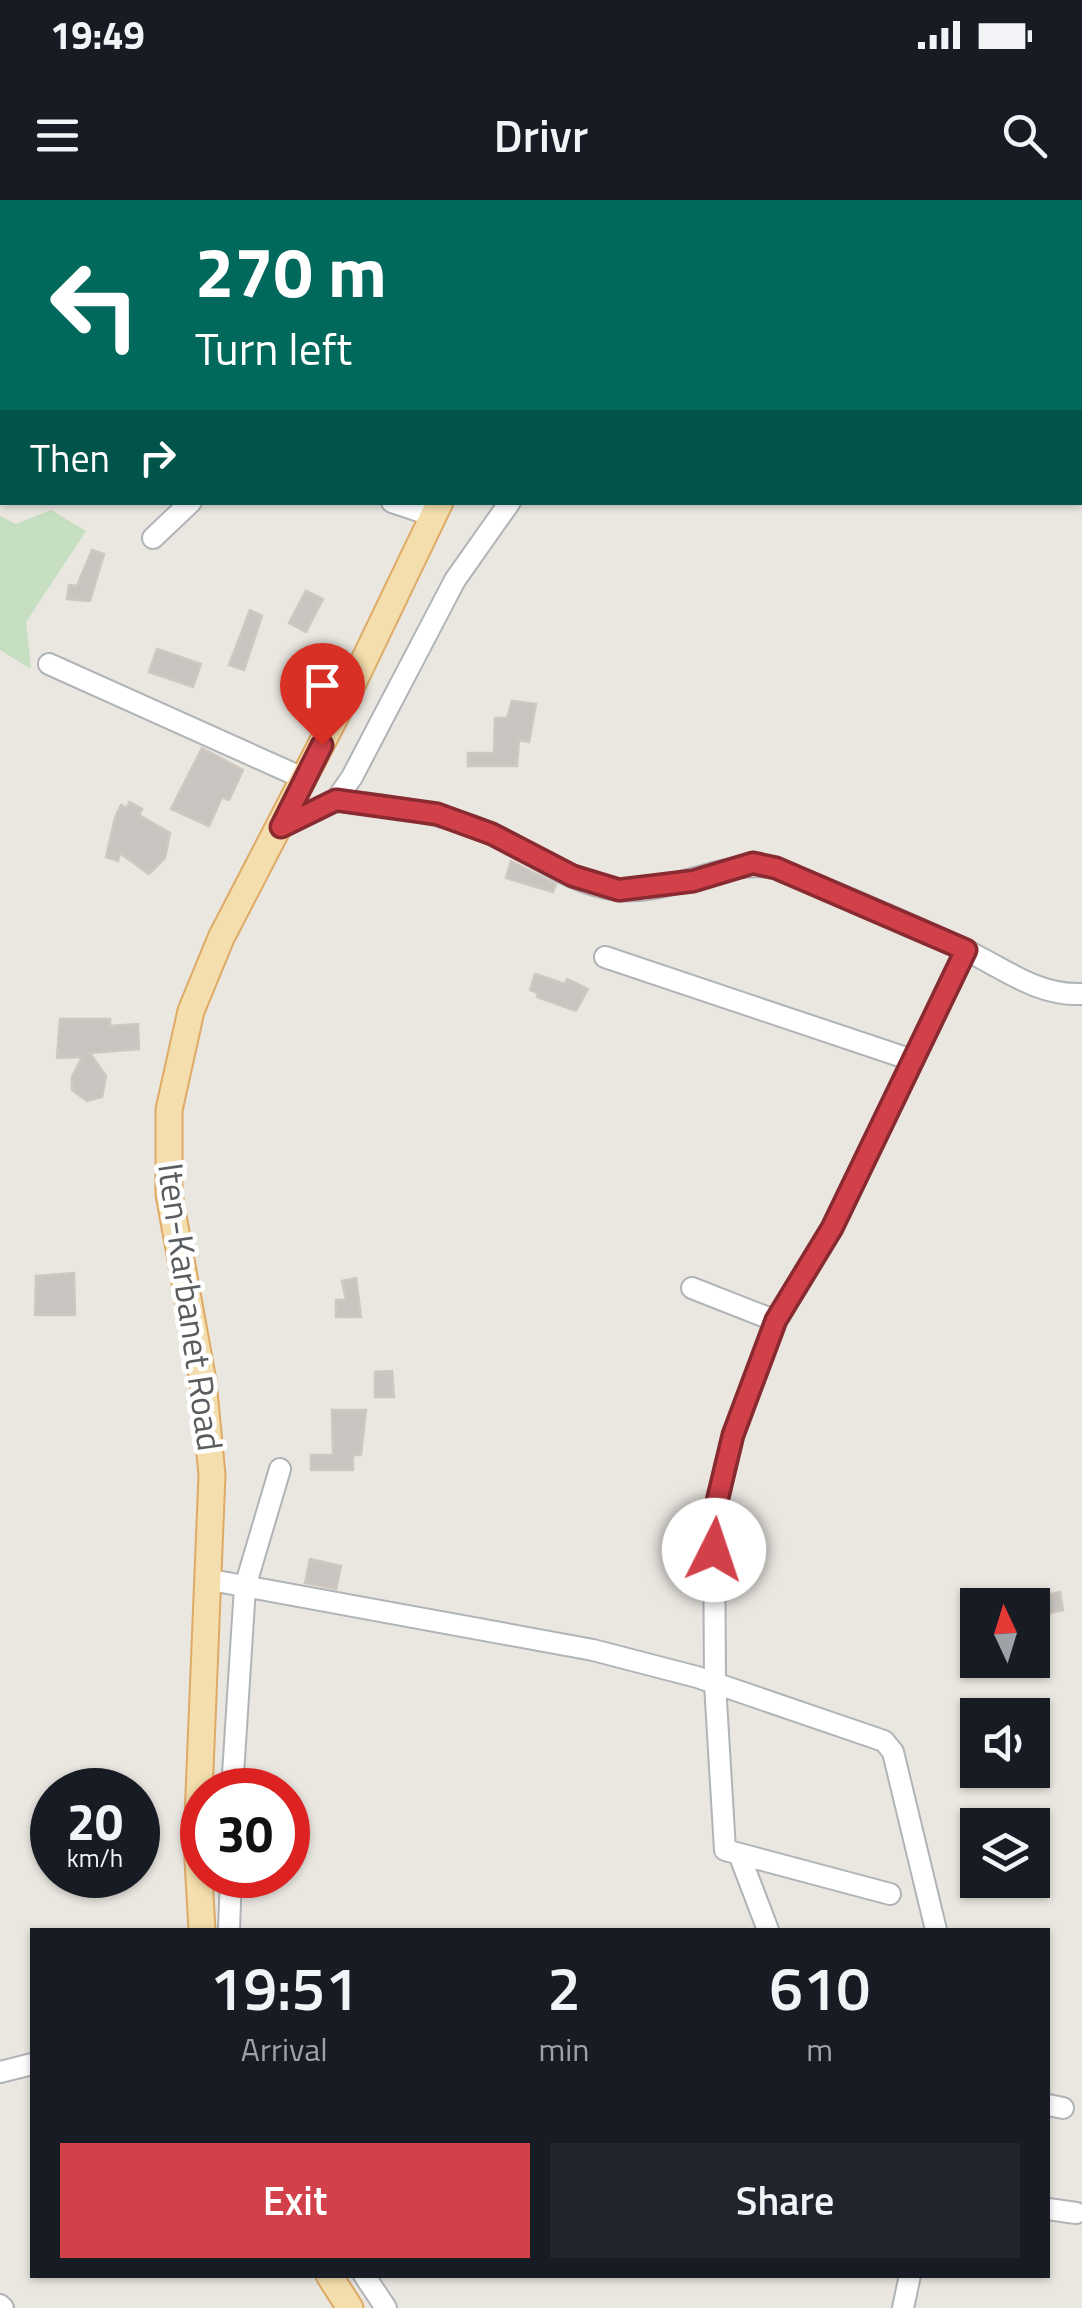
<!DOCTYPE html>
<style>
body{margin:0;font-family:"Titillium Web",sans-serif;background:#20242c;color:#f1f3f6;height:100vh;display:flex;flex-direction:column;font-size:38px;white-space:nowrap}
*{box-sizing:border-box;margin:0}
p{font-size:32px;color:#9ea1a6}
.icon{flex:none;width:55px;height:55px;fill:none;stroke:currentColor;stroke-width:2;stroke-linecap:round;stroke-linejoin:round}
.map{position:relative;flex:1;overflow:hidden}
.sheet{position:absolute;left:30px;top:1728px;width:1020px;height:350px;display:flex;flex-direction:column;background:#171b24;border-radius:0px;box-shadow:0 2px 8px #0004}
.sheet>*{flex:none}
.banner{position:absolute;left:0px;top:0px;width:1082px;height:305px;box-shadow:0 2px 8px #0004;background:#00695c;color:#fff;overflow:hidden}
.needle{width:65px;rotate:356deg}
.controls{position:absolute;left:960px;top:1388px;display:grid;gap:20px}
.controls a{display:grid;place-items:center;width:90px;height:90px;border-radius:0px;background:#171b24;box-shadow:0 2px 8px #0004;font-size:50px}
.speed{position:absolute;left:30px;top:1568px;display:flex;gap:20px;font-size:50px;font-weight:700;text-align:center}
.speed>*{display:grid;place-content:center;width:130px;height:130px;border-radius:50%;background:#171b24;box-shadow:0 2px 8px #0004;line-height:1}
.speed small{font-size:25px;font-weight:400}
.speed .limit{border:15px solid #d22;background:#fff;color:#111}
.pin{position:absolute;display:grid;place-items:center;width:85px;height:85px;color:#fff;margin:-102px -42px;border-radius:50% 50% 50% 0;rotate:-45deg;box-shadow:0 0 10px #0007}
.pin .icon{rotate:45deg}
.me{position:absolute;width:110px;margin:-55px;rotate:4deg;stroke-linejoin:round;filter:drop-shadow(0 0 8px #0008)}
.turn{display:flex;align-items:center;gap:35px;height:210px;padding:0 30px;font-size:45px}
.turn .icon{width:130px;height:130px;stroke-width:2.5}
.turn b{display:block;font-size:70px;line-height:85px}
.then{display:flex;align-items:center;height:95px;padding:0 30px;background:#0003;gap:20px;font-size:38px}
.eta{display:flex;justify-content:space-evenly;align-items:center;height:170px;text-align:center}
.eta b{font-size:60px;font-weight:600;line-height:70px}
.action{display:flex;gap:20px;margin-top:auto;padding:20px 30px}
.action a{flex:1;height:115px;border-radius:0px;background:#d2404a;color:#fff;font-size:40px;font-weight:600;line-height:115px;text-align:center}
.action a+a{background:#20242c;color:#f1f3f6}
.status{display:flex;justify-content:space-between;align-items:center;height:70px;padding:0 50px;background:#171b24;direction:ltr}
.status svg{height:28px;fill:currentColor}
header{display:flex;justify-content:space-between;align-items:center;height:130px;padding:0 30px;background:#171b24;font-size:45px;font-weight:600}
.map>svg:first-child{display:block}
</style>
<div class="status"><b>19:49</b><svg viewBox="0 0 49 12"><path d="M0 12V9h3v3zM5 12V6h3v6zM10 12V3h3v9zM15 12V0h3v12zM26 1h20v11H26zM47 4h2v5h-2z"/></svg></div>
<header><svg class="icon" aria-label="menu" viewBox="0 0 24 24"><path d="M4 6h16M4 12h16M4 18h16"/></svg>Drivr<svg class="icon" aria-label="search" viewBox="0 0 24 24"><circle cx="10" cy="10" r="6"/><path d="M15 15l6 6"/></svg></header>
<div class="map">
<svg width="1082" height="2108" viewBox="0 0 1082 2108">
<rect width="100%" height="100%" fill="#eae7e1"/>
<!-- green -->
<path fill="#c5dfc0" d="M51 310 86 331 26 422 31 469 0 450V316L16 324Z"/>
<!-- building -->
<path fill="#c8c4c0" stroke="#cec8c0" stroke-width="2.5" d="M92 350 104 354 90 401 67 399 69 385 77 386Z
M306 391 323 399 306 432 289 423Z
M250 410 262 416 244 470 229 465Z
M157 449 201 464 193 487 149 472Z
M512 501 536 504 529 542 519 540 517 566H468V553H494L495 518H507Z
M202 548 243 570 229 600 222 597 209 626 171 609Z
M130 602 142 609 139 615 170 633 165 658 149 674 120 653 118 661 106 657 115 618 121 605 126 608Z
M511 661 556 684 553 692 506 678Z
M535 774 565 784 567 779 588 789 576 811 537 797 538 793 530 790Z
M60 819H110V826L138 824 139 849 90 853 106 876 102 897 87 901 72 890V877L82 857 57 858Z
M74 1073 75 1115H35L36 1076Z
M356 1078 361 1117H336V1100H346L342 1081Z
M392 1171 394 1197H375V1172Z
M332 1210H366L361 1255H353V1270H311V1255H333Z
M310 1359 341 1366 336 1389 305 1383Z
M1060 1392 1063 1410 1040 1415 1035 1398Z"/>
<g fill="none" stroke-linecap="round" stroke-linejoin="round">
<!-- minor casing -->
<g stroke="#b1b4b7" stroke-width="24">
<path id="minor" d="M950 0 955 2
M859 2 863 0
M392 302 434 316
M153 338 191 302
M49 464 305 579
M336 600C390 606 443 612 493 634 533 653 573 686 618 690 673 695 723 658 776 668 838 694 900 719 961 748 1001 766 1035 796 1082 794
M281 627 336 600 352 577 455 380 510 302
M605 757 912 860
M692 1088 776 1121
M211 1380 593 1450 697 1477 884 1541 893 1552 936 1730
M232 1590 245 1387 280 1269
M739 1654 768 1730
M890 1694 725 1650 715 1484 714 1315 733 1235 776 1121 833 1027 966 750
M229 1730 231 1675
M0 1872 32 1864
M1048 1905 1063 1908
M1048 2009 1076 2013
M364 2075 386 2108
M0 2105 3 2108
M903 2108 910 2075"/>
</g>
<!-- major casing -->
<g stroke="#deaa66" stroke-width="29">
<path id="major" d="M548 2V0
M202 1730 197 1643 212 1275 203 1181 169 994V910L191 811 221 738 356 477 440 302
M329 2075 350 2108"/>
</g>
<!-- minor -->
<use href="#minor" stroke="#fff" stroke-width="20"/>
<!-- major -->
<use href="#major" stroke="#f4dead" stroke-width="25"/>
</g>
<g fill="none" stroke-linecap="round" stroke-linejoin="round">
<!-- route casing -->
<g stroke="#882a30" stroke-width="25">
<path id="route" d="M322 545 281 627 336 600 437 614 492 634 573 676 619 690 693 681 753 663 776 668 966 750 832 1028 776 1120 733 1235 714 1314V1350"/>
</g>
<!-- route -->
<use href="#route" stroke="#d2404a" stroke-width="18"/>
</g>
<g text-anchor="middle" stroke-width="9" stroke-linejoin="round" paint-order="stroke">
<!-- street labels -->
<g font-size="35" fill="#595d60" stroke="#fff">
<text transform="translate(190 1107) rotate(82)" y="12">Iten-Karbanet Road</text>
</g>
</g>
</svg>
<div class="controls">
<a><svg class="needle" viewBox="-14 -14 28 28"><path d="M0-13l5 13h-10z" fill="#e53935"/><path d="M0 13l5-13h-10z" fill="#9ea1a6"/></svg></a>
<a><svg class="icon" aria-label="sound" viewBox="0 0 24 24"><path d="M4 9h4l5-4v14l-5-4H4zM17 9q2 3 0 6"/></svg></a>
<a><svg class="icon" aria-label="layers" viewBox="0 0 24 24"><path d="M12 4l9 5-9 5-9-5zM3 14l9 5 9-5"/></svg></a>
</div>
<div class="speed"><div>20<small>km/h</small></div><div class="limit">30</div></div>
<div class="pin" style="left:322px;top:545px;background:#d93025"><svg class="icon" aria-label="arrive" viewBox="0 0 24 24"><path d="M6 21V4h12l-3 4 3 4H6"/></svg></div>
<svg class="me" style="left:714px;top:1350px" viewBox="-20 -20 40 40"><circle r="19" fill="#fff"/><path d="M0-13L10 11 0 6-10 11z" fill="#d2404a"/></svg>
<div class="banner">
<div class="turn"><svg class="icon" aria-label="left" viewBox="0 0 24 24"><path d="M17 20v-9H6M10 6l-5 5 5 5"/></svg><div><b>270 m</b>Turn left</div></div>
<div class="then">Then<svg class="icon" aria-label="right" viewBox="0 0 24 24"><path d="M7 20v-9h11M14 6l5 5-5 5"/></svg></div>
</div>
<section class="sheet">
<div class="eta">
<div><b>19:51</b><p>Arrival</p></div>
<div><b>2</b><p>min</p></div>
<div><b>610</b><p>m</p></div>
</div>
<div class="action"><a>Exit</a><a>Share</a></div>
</section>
</div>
